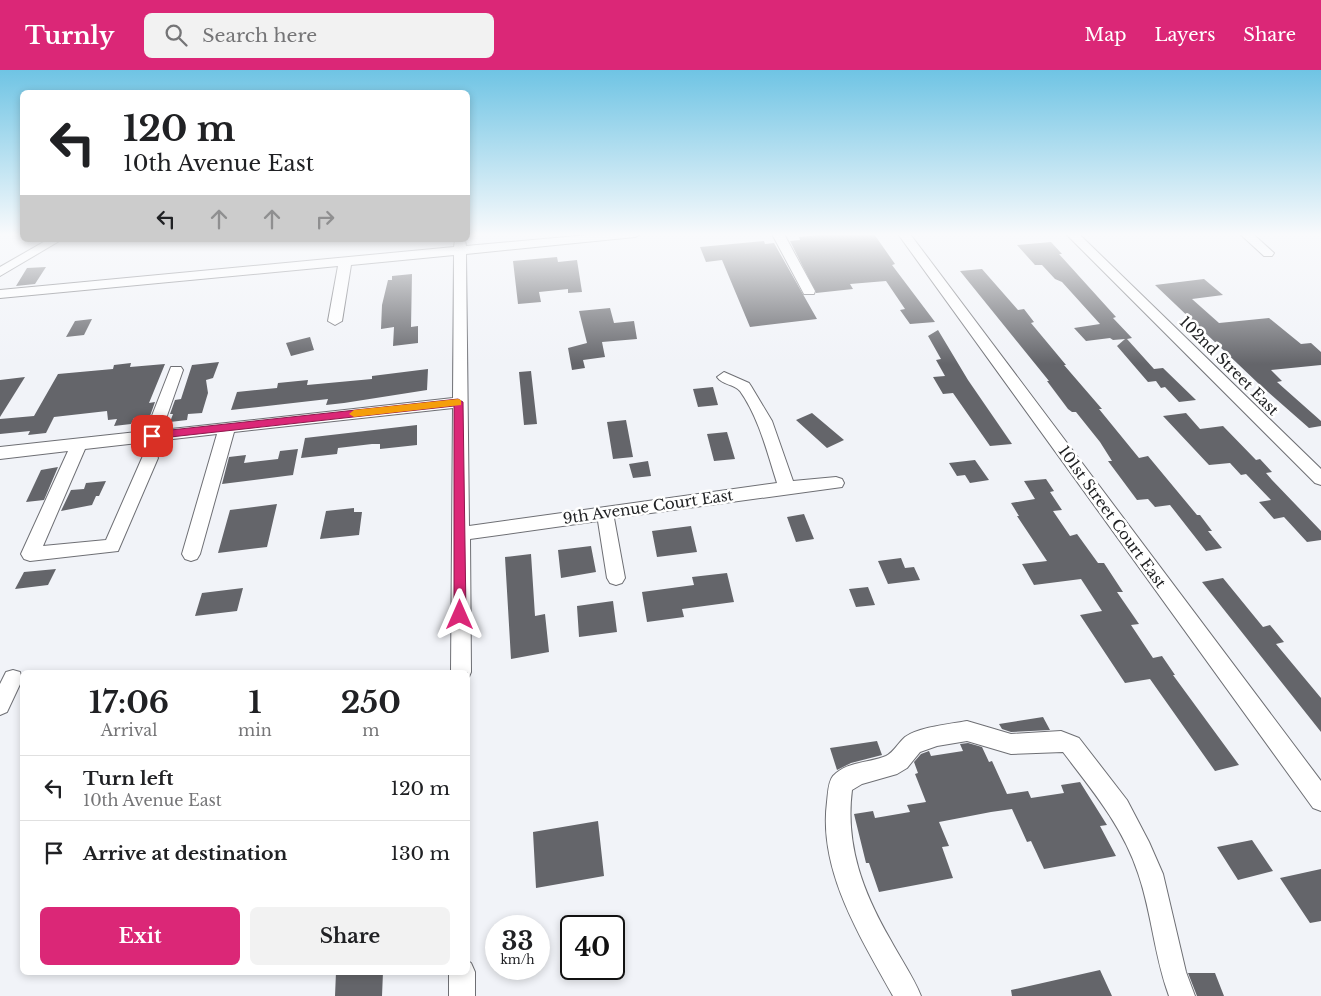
<!DOCTYPE html>
<style>
body{margin:0;font-family:"Libre Baskerville",serif;background:#f2f2f2;color:#202124;height:100vh;display:flex;flex-direction:column;font-size:19px;white-space:nowrap}
*{box-sizing:border-box;margin:0}
p{font-size:16px;color:#757577}
.icon{flex:none;width:28px;height:28px;fill:none;stroke:currentColor;stroke-width:2;stroke-linecap:round;stroke-linejoin:round}
.map{position:relative;flex:1;overflow:hidden}
.details{position:absolute;left:20px;top:600px;width:450px;height:305px;display:flex;flex-direction:column;background:#fff;border-radius:8px;box-shadow:0 2px 8px #0003}
.details>*{flex:none}
.hud{position:absolute;left:20px;top:20px;width:450px;height:152px;border-radius:8px;box-shadow:0 2px 8px #0003;background:#fff;color:#202124;overflow:hidden}
.speed{position:absolute;left:485px;top:845px;display:flex;gap:10px;font-size:25px;font-weight:700;text-align:center}
.speed>*{display:grid;place-content:center;width:65px;height:65px;border-radius:50%;background:#fff;box-shadow:0 2px 8px #0003;line-height:1}
.speed small{font-size:12px;font-weight:400}
.speed .limit{border:2px solid #111;border-radius:8px;background:#fff;color:#111}
.pin{position:absolute;display:grid;place-items:center;width:42px;height:42px;color:#fff;margin:-21px;border-radius:10px;box-shadow:0 2px 8px #0006}
.me{position:absolute;width:55px;margin:-28px;rotate:0deg;stroke-linejoin:round;filter:drop-shadow(0 0 4px #0008)}
.turn{display:flex;align-items:center;gap:18px;height:105px;padding:0 20px;font-size:22px}
.turn .icon{width:65px;height:65px;stroke-width:2.5}
.turn b{display:block;font-size:35px;line-height:42px}
.lanes{display:flex;align-items:center;height:48px;padding:0 20px;background:#0003;justify-content:center;gap:25px;direction:ltr}
.lanes .off{opacity:.35}
.eta{display:flex;justify-content:space-evenly;align-items:center;height:85px;text-align:center}
.eta b{font-size:30px;font-weight:800;line-height:35px}
.primary-button{display:flex;gap:10px;margin-top:auto;padding:10px 20px}
.primary-button a{flex:1;height:58px;border-radius:8px;background:#db2777;color:#fff;font-size:20px;font-weight:800;line-height:58px;text-align:center}
.primary-button a+a{background:#f2f2f2;color:#202124}
ul{padding:0;list-style:none}
li{display:flex;align-items:center;gap:15px;height:65px;padding:0 20px;border-top:1px solid #e0e0e0}
li div{flex:1}
li b{display:block;font-size:19px}
li em{font-style:normal}
header{display:flex;align-items:center;gap:30px;box-sizing:border-box;height:70px;padding:0 25px;background:#db2777;color:#fff}
header strong{font-size:24px}
nav{display:flex;gap:28px;margin-inline-start:auto;font-size:18px}
.search{width:350px;height:45px;background:#f2f2f2;display:flex;align-items:center;gap:12px;box-sizing:border-box;padding:0 18px;border-radius:8px;color:#757577;font-size:19px}
.map>svg:first-child{display:block}
</style>
<header>
<strong>Turnly</strong>
<div class="search"><svg class="icon" aria-label="search" viewBox="0 0 24 24"><circle cx="10" cy="10" r="6"/><path d="M15 15l6 6"/></svg>Search here</div>
<nav><a>Map</a><a>Layers</a><a>Share</a></nav>
</header>
<div class="map">
<svg width="1321" height="926" viewBox="0 0 1321 926">
<rect width="100%" height="100%" fill="#f1f3f8"/>
<!-- building -->
<path fill="#64656a" d="M827 164H874L895 194 892 195 935 252 910 254 900 240 905 239 886 211 850 214 853 219 816 223 790 171 800 170 799 167Z
M764 171 765 174 774 173 817 249 750 257 722 190 706 192 700 177Z
M1051 172 1062 184H1059L1116 247 1113 248 1132 268 1127 269 1154 299 1163 298 1196 330 1179 332 1165 317 1161 318 1156 311 1148 312 1117 276 1125 269 1113 270 1110 268 1086 271 1074 258 1100 254 1062 212 1055 209 1042 195H1035L1017 175Z
M557 187 558 192 577 190 582 222 568 223V219L539 222 541 232 518 234 513 191Z
M46 197 35 214 16 216 27 198Z
M982 199 1018 240 1024 239 1034 252 1031 253 1066 295H1064L1102 339H1099L1139 388 1148 386 1197 445H1200L1212 461H1208L1222 478 1206 481 1170 435 1155 437 1148 429 1137 430 1108 391H1112L1100 372 1076 342H1072L1068 339 1047 311H1049L960 201Z
M412 204 411 257 418 256V273L393 276 394 257 381 259 382 235 388 210H392V206Z
M1204 209 1223 225 1192 229 1219 253 1269 248 1301 274 1311 273 1321 282V295L1271 300 1282 311 1277 312 1321 351V356L1309 358 1259 314 1155 215Z
M610 238 614 253 634 251 637 269 602 272 605 287 583 290 585 298 572 300 568 278 587 273 579 241Z
M92 249 84 265 66 267 75 251Z
M938 260 968 310 1012 374 990 376 953 323 943 324 933 307 945 306 936 290 941 289 928 266Z
M310 267 314 280 291 286 286 273Z
M219 292 213 308 206 310 208 323 202 343 188 344 187 350 170 352 173 344H170L175 330 181 329 192 295Z
M131 293 130 297 165 294 149 333 155 332 150 346 134 348 131 354 114 356 117 349 108 350 107 341 54 347 46 363 28 365 30 361 0 364V349L34 346 58 304 113 299 114 295Z
M428 299 427 320 344 333 326 335 328 329 231 340 237 322 277 318 278 313 308 310 307 315 372 309V306Z
M531 301 537 354 524 355 519 302Z
M25 307 0 347V310Z
M713 317 718 335 698 337 693 319Z
M812 343 844 370 827 378 796 350Z
M1186 343 1200 359 1223 356 1256 390 1260 389 1272 402 1266 403 1272 410 1321 461V470L1307 472 1284 447 1274 449 1259 432 1271 430 1246 404 1241 405 1230 393 1209 395 1163 346Z
M626 350 633 387 613 389 607 352Z
M417 355V375L380 379V374H372L338 378 337 384 301 388 305 368Z
M727 362 735 389 714 391 707 364Z
M298 379 293 405 222 414 229 387 246 385 244 393 278 389 280 381Z
M975 390 989 410 970 413 965 405 957 406 949 393Z
M648 391 651 406 633 408 629 394Z
M58 397 44 430 26 432 41 400Z
M1046 409 1054 421 1050 422 1062 440 1053 441 1070 466 1077 464 1098 493H1104L1123 522H1117L1139 554 1131 555 1153 588 1162 586 1175 605H1173L1239 695 1215 701 1150 609 1125 613 1080 545 1102 541 1081 509 1034 515 1022 494 1047 491 1017 446H1019L1011 433 1035 429 1024 411Z
M106 411 99 426H96L92 435 61 441 71 420 84 419 86 413Z
M277 434 267 477 218 483 230 440Z
M354 438V442H362L359 465 320 469 326 441Z
M804 444 814 469 796 472 787 447Z
M691 456 697 482 657 487 652 461Z
M591 476 596 502 561 508 558 480Z
M531 484 535 546 545 544 549 582 511 589 505 487Z
M901 488 905 498 914 497 920 510 888 514 878 491Z
M56 499 48 515 15 519 24 502Z
M727 503 734 532 682 539 684 547 647 552 642 522 694 515 692 507Z
M1223 508 1263 557 1270 555 1284 572 1276 574 1321 628V662L1202 512Z
M868 517 875 535 856 537 849 519Z
M243 518 237 541 195 546 202 523Z
M613 531 617 562 579 567 577 536Z
M1043 647 1050 660 1011 662 1002 659 999 654Z
M877 671 882 685 851 693 837 700 830 678Z
M968 673 982 677 989 692 992 691 1007 724 1028 721 1031 728 1064 723 1061 715 1080 712 1107 755 1100 756 1116 786 1044 799 1031 771 1027 772 1012 739 991 742 939 752 949 776 942 777 953 808 879 822 869 793H866L854 744 873 741 875 748 910 742 907 735 926 732 915 704 918 703 914 692 921 684 929 681 931 686 963 681 960 674Z
M598 751 604 806 536 818 533 762Z
M1252 770 1273 801 1238 810 1217 777Z
M1321 799V851L1310 853 1280 808Z
M1100 900 1112 926H1012L1011 920Z
M336 902H383L382 926H335Z
M1188 903H1215L1224 926H1197Z"/>
<g fill="none" stroke-linecap="round" stroke-linejoin="round">
<!-- minor casing -->
<g stroke="#6e6f74" stroke-width="2">
<path id="minor" d="M599 164H641L635 167 466 184 469 456 777 413C767 382 759 348 740 321 734 314 722 315 717 307L724 302 749 313 751 316 772 351 793 411 836 407 842 409 844 413 842 417 614 448 625 508 622 513 616 515 610 513 607 508 598 451 470 469 471 602 468 609V602H451L453 338 234 362 200 484 197 489 191 491 185 489 182 484 217 364 85 379 43 476 106 470 142 388 144 384H156L158 388 118 481 30 491 24 489 21 484 68 381 0 389V377L146 361 171 297H181L183 300 162 360 453 328 454 185 351 195 342 251 335 255 328 251 338 196 0 228V220L454 177 455 170H465L466 176Z
M772 164H784L815 221 814 224H804Z
M898 164H910L1321 711V741L1313 738Z
M1066 164H1079L1321 399V415L1315 413Z
M1240 164H1253L1274 183 1272 186H1264Z
M47 170H61L0 206V197Z
M13 600 20 602 22 610 7 642 0 645V614L6 602Z
M967 651 1011 664 1061 661 1079 668 1127 730 1149 772 1163 804 1186 902 1195 926H1169C1154 886 1152 843 1138 803 1123 757 1092 720 1063 682L1011 684 967 671 937 676 920 682 907 698 897 704 862 714 852 720C845 775 863 822 890 869 900 888 913 906 921 926H893C861 868 818 801 827 732 828 724 828 712 833 706 847 691 870 693 886 686 894 682 898 673 905 667 919 657 950 654 967 651Z
M468 891 471 893 475 902V926H449V902H468Z"/>
</g>
<!-- minor -->
<use href="#minor" fill="#fff" fill-rule="evenodd"/>
</g>
<!-- sky -->
<linearGradient id="sky" x2="0" y2="1"><stop stop-color="#6fc4e4"/><stop offset="0.56" stop-color="#f9fafc"/><stop offset="1" stop-color="#f9fafc" stop-opacity="0"/></linearGradient>
<rect width="1321" height="294" fill="url(#sky)"/>
<!-- route -->
<path fill="#db2777" stroke="#8e194d" d="M458 329 463 332 466 545 460 550 454 545V336L152 369 147 366 152 362Z"/>
<!-- slow -->
<path fill="#f59e0b" d="M458 329 461 330V335L354 347 349 344 354 340Z"/>
<g text-anchor="middle" stroke-width="5" stroke-linejoin="round" paint-order="stroke">
<!-- street labels -->
<g font-size="15" fill="#212224" stroke="#fff">
<text transform="translate(1229 296) rotate(45)" y="5">102nd Street East</text>
<text transform="translate(648 437) rotate(-8)" y="5">9th Avenue Court East</text>
<text transform="translate(1112 447) rotate(54)" y="5">101st Street Court East</text>
</g>
</g>
</svg>
<div class="speed"><div>33<small>km/h</small></div><div class="limit">40</div></div>
<div class="pin" style="left:152px;top:366px;background:#d93025"><svg class="icon" aria-label="arrive" viewBox="0 0 24 24"><path d="M6 21V4h12l-3 4 3 4H6"/></svg></div>
<svg class="me" style="left:460px;top:545px" viewBox="-20 -20 40 40"><path d="M0-17L14 15 0 8-14 15z" fill="#db2777" stroke="#fff" stroke-width="4"/></svg>
<div class="hud">
<div class="turn"><svg class="icon" aria-label="left" viewBox="0 0 24 24"><path d="M17 20v-9H6M10 6l-5 5 5 5"/></svg><div><b>120 m</b>10th Avenue East</div></div>
<div class="lanes"><svg class="icon" aria-label="left" viewBox="0 0 24 24"><path d="M17 20v-9H6M10 6l-5 5 5 5"/></svg><svg class="icon off" aria-label="ahead" viewBox="0 0 24 24"><path d="M12 20V5M6 11l6-6 6 6"/></svg><svg class="icon off" aria-label="ahead" viewBox="0 0 24 24"><path d="M12 20V5M6 11l6-6 6 6"/></svg><svg class="icon off" aria-label="right" viewBox="0 0 24 24"><path d="M7 20v-9h11M14 6l5 5-5 5"/></svg></div>
</div>
<section class="details">
<div class="eta">
<div><b>17:06</b><p>Arrival</p></div>
<div><b>1</b><p>min</p></div>
<div><b>250</b><p>m</p></div>
</div>
<ul>
<li><svg class="icon" aria-label="left" viewBox="0 0 24 24"><path d="M17 20v-9H6M10 6l-5 5 5 5"/></svg><div><b>Turn left</b><p>10th Avenue East</p></div><em>120 m</em></li>
<li><svg class="icon" aria-label="arrive" viewBox="0 0 24 24"><path d="M6 21V4h12l-3 4 3 4H6"/></svg><div><b>Arrive at destination</b></div><em>130 m</em></li>
</ul>
<div class="primary-button"><a>Exit</a><a>Share</a></div>
</section>
</div>
